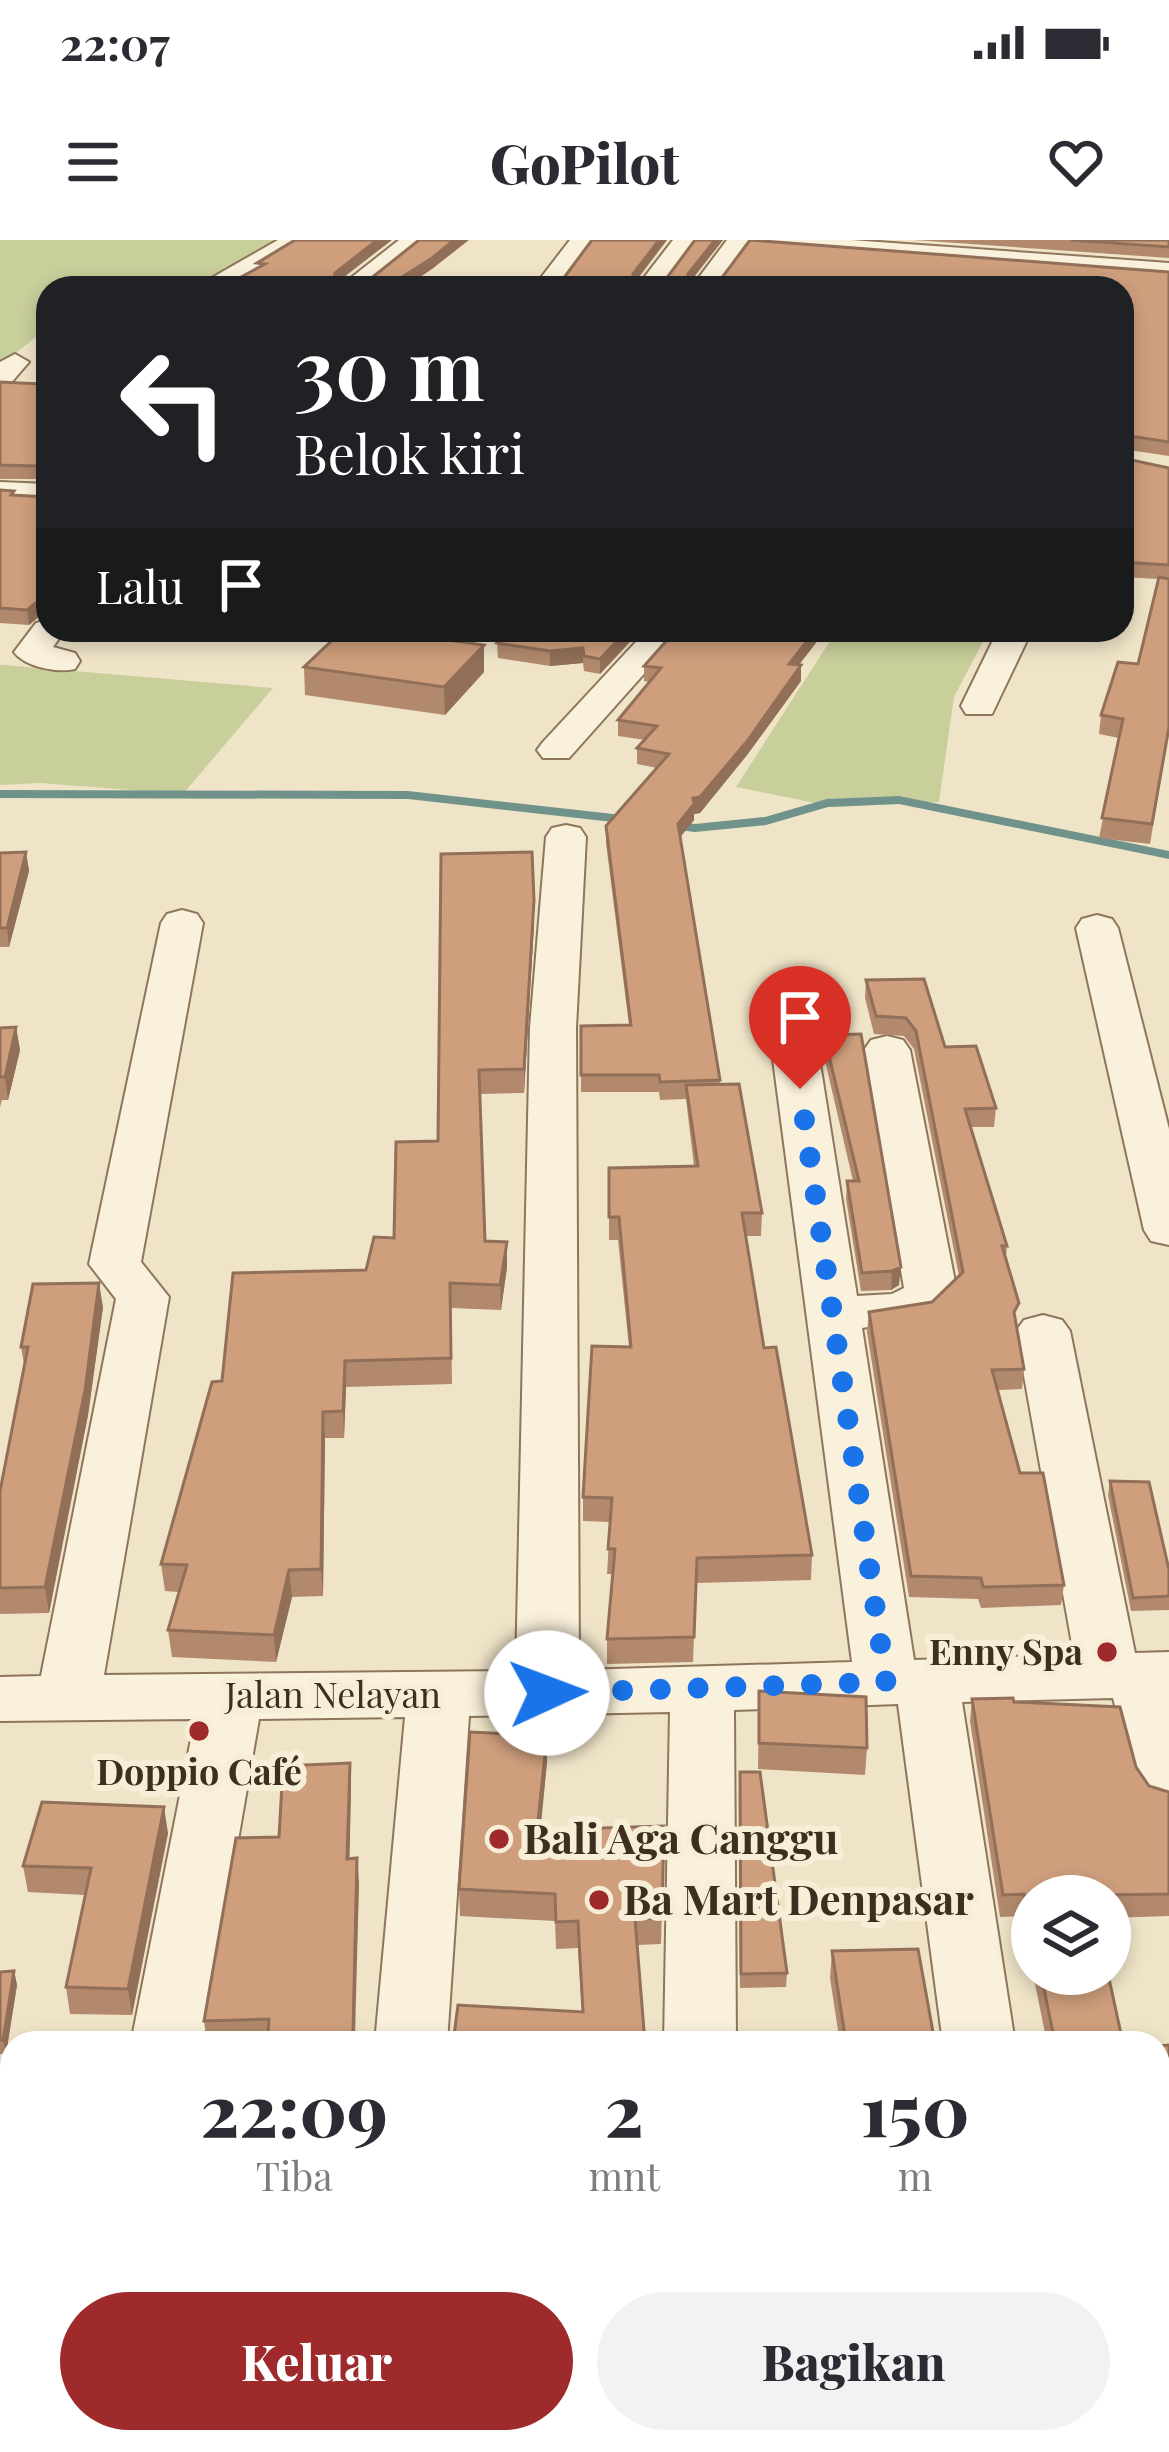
<!DOCTYPE html>
<html lang="id">
<meta charset="utf-8">
<style>
body{margin:0;font-family:"Playfair Display",serif;background:#f2f2f3;color:#2b2b33;height:100vh;display:flex;flex-direction:column;font-size:45px;white-space:nowrap}
*{box-sizing:border-box;margin:0}
p{font-size:39px;color:#7c7c81}
.icon{flex:none;width:66px;height:66px;fill:none;stroke:currentColor;stroke-width:2;stroke-linecap:round;stroke-linejoin:round}
.map{position:relative;flex:1;overflow:hidden}
.side{position:absolute;left:0px;top:1791px;width:1170px;height:423px;display:flex;flex-direction:column;background:#fff;border-radius:36px 36px 0 0;box-shadow:0 6px 18px #0003}
.side>*{flex:none}
.banner{position:absolute;left:36px;top:36px;width:1098px;height:366px;border-radius:36px;box-shadow:0 6px 18px #0003;background:#202124;color:#fff;overflow:hidden}
.tools{position:absolute;left:1011px;top:1635px;display:grid;gap:24px}
.tools a{display:grid;place-items:center;width:120px;height:120px;border-radius:50%;background:#fff;box-shadow:0 6px 18px #0003;font-size:60px}
.pin{position:absolute;display:grid;place-items:center;width:102px;height:102px;color:#fff;margin:-123px -51px;border-radius:50% 50% 50% 0;rotate:-45deg;box-shadow:0 0 12px #0007}
.pin .icon{rotate:45deg}
.me{position:absolute;width:132px;margin:-66px;rotate:88deg;stroke-linejoin:round;filter:drop-shadow(0 0 9px #0008)}
.turn{display:flex;align-items:center;gap:42px;height:252px;padding:0 60px;font-size:54px}
.turn .icon{width:156px;height:156px;stroke-width:2.5}
.turn b{display:block;font-size:84px;line-height:102px}
.then{display:flex;align-items:center;height:114px;padding:0 60px;background:#0003;gap:24px;font-size:45px}
.eta{display:flex;justify-content:space-evenly;align-items:center;height:204px;text-align:center}
.eta b{font-size:72px;font-weight:800;line-height:84px}
.button{display:flex;gap:24px;margin-top:auto;padding:24px 60px}
.button a{flex:1;height:138px;border-radius:72px;background:#9e2a2b;color:#fff;font-size:48px;font-weight:800;line-height:138px;text-align:center}
.button a+a{background:#f2f2f3;color:#2b2b33}
.status{display:flex;justify-content:space-between;align-items:center;height:84px;padding:0 60px;background:#fff;direction:ltr}
.status svg{height:33px;fill:currentColor}
header{display:flex;justify-content:space-between;align-items:center;height:156px;padding:0 60px;background:#fff;font-size:54px;font-weight:800}
.map>svg:first-child{display:block}
</style>
<div class="status"><b>22:07</b><svg viewBox="0 0 49 12"><path d="M0 12V9h3v3zM5 12V6h3v6zM10 12V3h3v9zM15 12V0h3v12zM26 1h20v11H26zM47 4h2v5h-2z"/></svg></div>
<header><svg class="icon" aria-label="menu" viewBox="0 0 24 24"><path d="M4 6h16M4 12h16M4 18h16"/></svg>GoPilot<svg class="icon" aria-label="heart" viewBox="0 0 24 24"><path d="M12 20l-8-8c-3-5 5-10 8-4 3-6 11-1 8 4z"/></svg></header>
<div class="map">
<svg width="1169" height="2212" viewBox="0 0 1169 2212">
<rect width="100%" height="100%" fill="#f0e4c8"/>
<!-- green -->
<path fill="#c9cf9b" d="M0 0H270L279 1 190 48H48V88L0 125Z
M837 390H989L954 457 939 562 835 567 736 547Z
M0 425H4L273 448 183 554 40 543 0 545Z
M500 2202H660V2212H459Z"/>
<g fill="none" stroke-linecap="round" stroke-linejoin="round">
<!-- stream -->
<path fill="#6f938a" fill-rule="evenodd" d="M0 550 408 551 631 576 637 580 631 584 408 559 0 558Z
M899 556 1169 611V619L899 564 828 567 766 585 695 592 669 589 663 585 669 581 695 584 765 577 827 559Z"/>
<!-- minor casing -->
<g stroke="#8d765c" stroke-width="4">
<path id="minor" d="M278 0H308L226 48H194Z
M399 0H426L367 48H338Z
M570 0H595L559 48H533Z
M673 0H698L662 48H636Z
M727 0H851L1169 23V39L748 6 717 48H691Z
M15 114 29 122 10 144 0 146V122Z
M0 242 48 244V262L0 260Z
M48 380V390H65L53 407 75 413 80 421 75 429C57 433 25 427 14 412L36 383Z
M647 390H683L569 518H543L537 510 543 502Z
M998 390H1032L992 474H966L961 466Z
M566 585 580 588 586 597 576 788 579 1430 852 1422 771 804 778 794 794 790 810 794 817 804 857 1056 892 1054 904 1048 864 810 871 800 887 796 903 800 910 810 957 1052 929 1077 862 1088 914 1420 1074 1415 1016 1091 1024 1080 1043 1075 1062 1080 1070 1091 1135 1413 1169 1412V1570L1146 1563 1136 1546 1113 1458 962 1462 1015 1803H943L898 1464 734 1470 736 1803H664L670 1472 469 1476 447 1803H375L405 1477 259 1479 203 1803H131L195 1479 0 1481V1437L41 1436 116 1059 89 1024 161 683 167 674 182 670 197 674 203 683 141 1022 169 1057 104 1435 516 1431 530 788 546 597 552 588Z
M1097 675 1112 679 1118 688 1169 889V1005L1151 1001 1144 990 1076 688 1082 679Z
M52 2202H136L134 2212H50Z
M655 2202H739V2212H655Z
M995 2202H1079L1081 2212H997Z"/>
</g>
<!-- minor -->
<use href="#minor" fill="#faf1dc" fill-rule="evenodd"/>
</g>
<!-- wall -->
<path fill="#b2896c" d="M667 0 637 40 666 39 695 0H723L692 40 1169 32V216L1122 209V48L563 39Z
M914 0H1169V18Z
M48 139V226L37 239H0V142L41 144Z
M1122 218 1169 228V490L1150 604 1099 598 1119 498 1099 494 1101 475 1138 424 1158 339 1122 337Z
M0 250 14 255 48 257V369L29 385 0 383Z
M243 390H338L332 397Z
M641 390 600 434 584 431 583 423 550 426 498 418 497 403Z
M801 425V441L747 515 700 573 694 574V580L680 597 720 844 762 973 761 996H745L764 1108 812 1315 811 1340 696 1343 693 1422 607 1424V1399L613 1334H607L610 1282 583 1281V1257L629 1107 618 1000H609V928L694 926 686 859 660 860 659 852H581V786L629 785 606 603V586L657 528 637 524V508L645 500 618 496V480L650 442 644 441V426Z
M304 427 484 432 445 475 305 455Z
M26 612 29 631 9 707H0V613Z
M534 683 524 853 480 854 485 1001 507 1027 501 1070 451 1068 452 1144 346 1147 344 1198H325L323 1356 292 1357 276 1422 172 1417 168 1390 179 1352 165 1351 161 1324 366 1030 394 998Z
M866 740 945 807 996 868 994 887H971L1007 1006 1006 1018 1024 1129 1022 1149 997 1150 1020 1233 1064 1345 1061 1365 981 1368 978 1359 909 1357 867 1092 869 1072 932 1062 959 1036 914 809 904 796 874 794 865 758Z
M16 787 20 810 8 860H2L0 867V788Z
M824 795 899 1045 891 1050 861 1051 846 959 847 941H853L823 812Z
M103 1067 88 1175 49 1373 0 1374V1251L24 1124 21 1107Z
M1110 1241 1169 1330V1370L1131 1371 1108 1255Z
M759 1451 867 1508 865 1535 758 1529Z
M972 1459 1014 1462 1136 1527 1149 1546 1169 1552V1676L1110 1678V1656H1032V1729L1021 1676 1000 1677 970 1481Z
M547 1522 540 1590 664 1586 661 1704 637 1705 582 1772 578 1708 556 1709 555 1681 460 1676 459 1649Z
M739 1546 787 1733 786 1747 740 1748Z
M351 1547 349 1619 359 1642 355 1803H207L204 1781 279 1597Z
M168 1593 132 1775 70 1774 66 1747 85 1655 28 1652 23 1626Z
M832 1711 935 1803H840L830 1738Z
M14 1731 17 1745 6 1814H0V1732Z
M1033 1734H1108L1123 1803H1047Z
M1158 1806 1169 2212H1156L1154 2202H1158Z"/>
<!-- shaded-wall -->
<path fill="#916f58" d="M377 0H392L335 44V33Z
M454 0H469L432 29 404 48H385Z
M659 0H667L632 45 633 34Z
M715 0H723L687 45 688 34Z
M48 211V226L37 239 36 226Z
M48 353V369L29 385 27 370Z
M627 390H641L600 434V419Z
M816 390H826L788 439 789 424Z
M484 405V432L445 475 444 447Z
M583 408V423L550 426V411Z
M801 425V441L747 515 700 573 694 574V580L678 600V584L693 558Z
M26 612 29 631 9 707 7 688Z
M534 660V683L524 853V829Z
M16 787 20 810 8 860 5 837Z
M507 1002V1027L501 1070 500 1045Z
M901 1027 899 1045 891 1050 892 1031Z
M99 1043 103 1067 88 1175 49 1373 45 1347Z
M345 1121 346 1147 344 1198 343 1171Z
M323 1172 325 1198 323 1356 321 1329Z
M289 1330 292 1357 276 1422 274 1395Z
M547 1496V1522L538 1616 537 1590Z
M350 1523 351 1547 349 1643 347 1619Z
M164 1567 168 1593 132 1775 128 1749Z
M357 1618 359 1642 354 1803 353 1792Z
M14 1731 17 1745 6 1814 3 1800Z
M71 2202H77L79 2212H69Z"/>
<!-- building -->
<path fill="#cf9f7d" stroke="#916f58" stroke-width="3" d="M295 0H377L335 33 334 39 369 40 419 0H454L432 18 385 48H221L265 24 257 23Z
M592 0H659L633 34V40L666 39 695 0H715L688 34V40L721 39 750 0 1169 32V202L1124 195 1122 197V48H543L549 41 563 39Z
M1071 0H1169V7Z
M48 139V211L36 226 0 225V142L41 144Z
M1122 218 1169 228V325L1122 322Z
M0 250 14 251 11 255 48 257V353L27 370 0 368Z
M1159 337 1169 339V487L1152 584 1102 578 1123 479 1101 475 1118 422 1138 424Z
M343 390H375L484 405 444 447 304 427Z
M510 390H627L600 419 584 416 583 408 550 411 497 403Z
M676 390H816L789 424 801 425 748 500 700 557 693 558 694 564 678 584 720 840 660 842 659 835H581V786L631 785 606 586 669 514 637 508 657 486 618 480 661 428 644 426Z
M26 612 7 688H0V613Z
M532 612 534 660 524 829 479 830 485 1001 507 1002 500 1045 450 1043 451 1118 345 1121 343 1171 323 1172 321 1329 289 1330 274 1395 168 1390 187 1325 161 1324 212 1142 222 1141 233 1033 366 1030 374 997 394 998 396 902 438 901 441 614Z
M924 739 945 807 976 806 996 868 965 869 1007 1006H1002L1019 1063 1014 1072 1024 1129 992 1130 1020 1233H1043L1064 1345 983 1347 981 1338 911 1336 869 1072 932 1062 963 1032 916 791 906 778 876 776 866 740Z
M16 787 5 837H0V788Z
M861 794 901 1027 892 1031 862 1033 847 941H859L824 795Z
M739 844 762 973H742L764 1108 776 1107 812 1315 697 1318 694 1397 607 1399 615 1309H608L612 1258 583 1257 592 1106 631 1107 619 977H609V928L698 926 686 845Z
M99 1043 85 1150 45 1347 0 1348V1251L28 1107H21L33 1044Z
M1110 1241 1149 1242 1169 1330V1356L1133 1358Z
M759 1451 866 1457 867 1508 759 1503Z
M1013 1458 1014 1462 1120 1467 1136 1527 1149 1546 1169 1552V1654L1032 1656V1691L1024 1654 1003 1655 972 1459Z
M470 1492 547 1496 537 1590 664 1586 662 1678 635 1679 645 1803H453L458 1765 583 1772 578 1681 556 1682 555 1654 459 1649Z
M350 1523 347 1619 357 1618 353 1792 268 1795 269 1779 204 1781 236 1598 279 1597 283 1526Z
M740 1532H760L787 1733 741 1734Z
M42 1562 164 1567 128 1749 66 1747 91 1628 23 1626Z
M918 1709 935 1803H846L832 1711Z
M14 1731 3 1800H0V1732Z
M1041 1734H1108L1123 1803H1055Z
M1169 1805V2212L1158 2168V2022H1163L1158 2002V1806Z
M0 2116 12 2117V2202H71L69 2212H0Z"/>
<g fill="none" stroke-linecap="round" stroke-linejoin="round">
<!-- route -->
<path stroke="#1a73e8" stroke-width="21" stroke-dasharray="0 37.8" d="M547 1453 886 1442 800 849"/>
</g>
<!-- markers -->
<g fill="#9e2a2b" stroke="#f7eed8" stroke-width="4.5">
<circle cx="1107" cy="1412" r="12"/>
<circle cx="199" cy="1491" r="12"/>
<circle cx="499" cy="1599" r="12"/>
<circle cx="599" cy="1660" r="12"/>
</g>
<g text-anchor="middle" stroke-width="12" stroke-linejoin="round" paint-order="stroke">
<!-- poi labels -->
<g font-size="36" font-weight="bold" fill="#3d2e20" stroke="#f7eed8" text-anchor="end">
<text x="1083" y="1425">Enny Spa</text>
<text x="199" y="1545" text-anchor="middle">Doppio Café</text>
</g>
<!-- street labels -->
<g font-size="36" fill="#3d2e20" stroke="#f7eed8">
<text x="333" y="1468">Jalan Nelayan</text>
</g>
<!-- near-poi labels -->
<g font-size="42" font-weight="bold" fill="#3d2e20" stroke="#f7eed8" text-anchor="start">
<text x="523" y="1614">Bali Aga Canggu</text>
<text x="623" y="1675">Ba Mart Denpasar</text>
</g>
</g>
</svg>
<div class="tools">
<a><svg class="icon" aria-label="layers" viewBox="0 0 24 24"><path d="M12 4l9 5-9 5-9-5zM3 14l9 5 9-5"/></svg></a>
</div>
<div class="pin" style="left:800px;top:849px;background:#d93025"><svg class="icon" aria-label="arrive" viewBox="0 0 24 24"><path d="M6 21V4h12l-3 4 3 4H6"/></svg></div>
<svg class="me" style="left:547px;top:1453px" viewBox="-20 -20 40 40"><circle r="19" fill="#fff"/><path d="M0-13L10 11 0 6-10 11z" fill="#1a73e8"/></svg>
<div class="banner">
<div class="turn"><svg class="icon" aria-label="left" viewBox="0 0 24 24"><path d="M17 20v-9H6M10 6l-5 5 5 5"/></svg><div><b>30 m</b>Belok kiri</div></div>
<div class="then">Lalu<svg class="icon" aria-label="arrive" viewBox="0 0 24 24"><path d="M6 21V4h12l-3 4 3 4H6"/></svg></div>
</div>
<section class="side">
<div class="eta">
<div><b>22:09</b><p>Tiba</p></div>
<div><b>2</b><p>mnt</p></div>
<div><b>150</b><p>m</p></div>
</div>
<div class="button"><a>Keluar</a><a>Bagikan</a></div>
</section>
</div>
